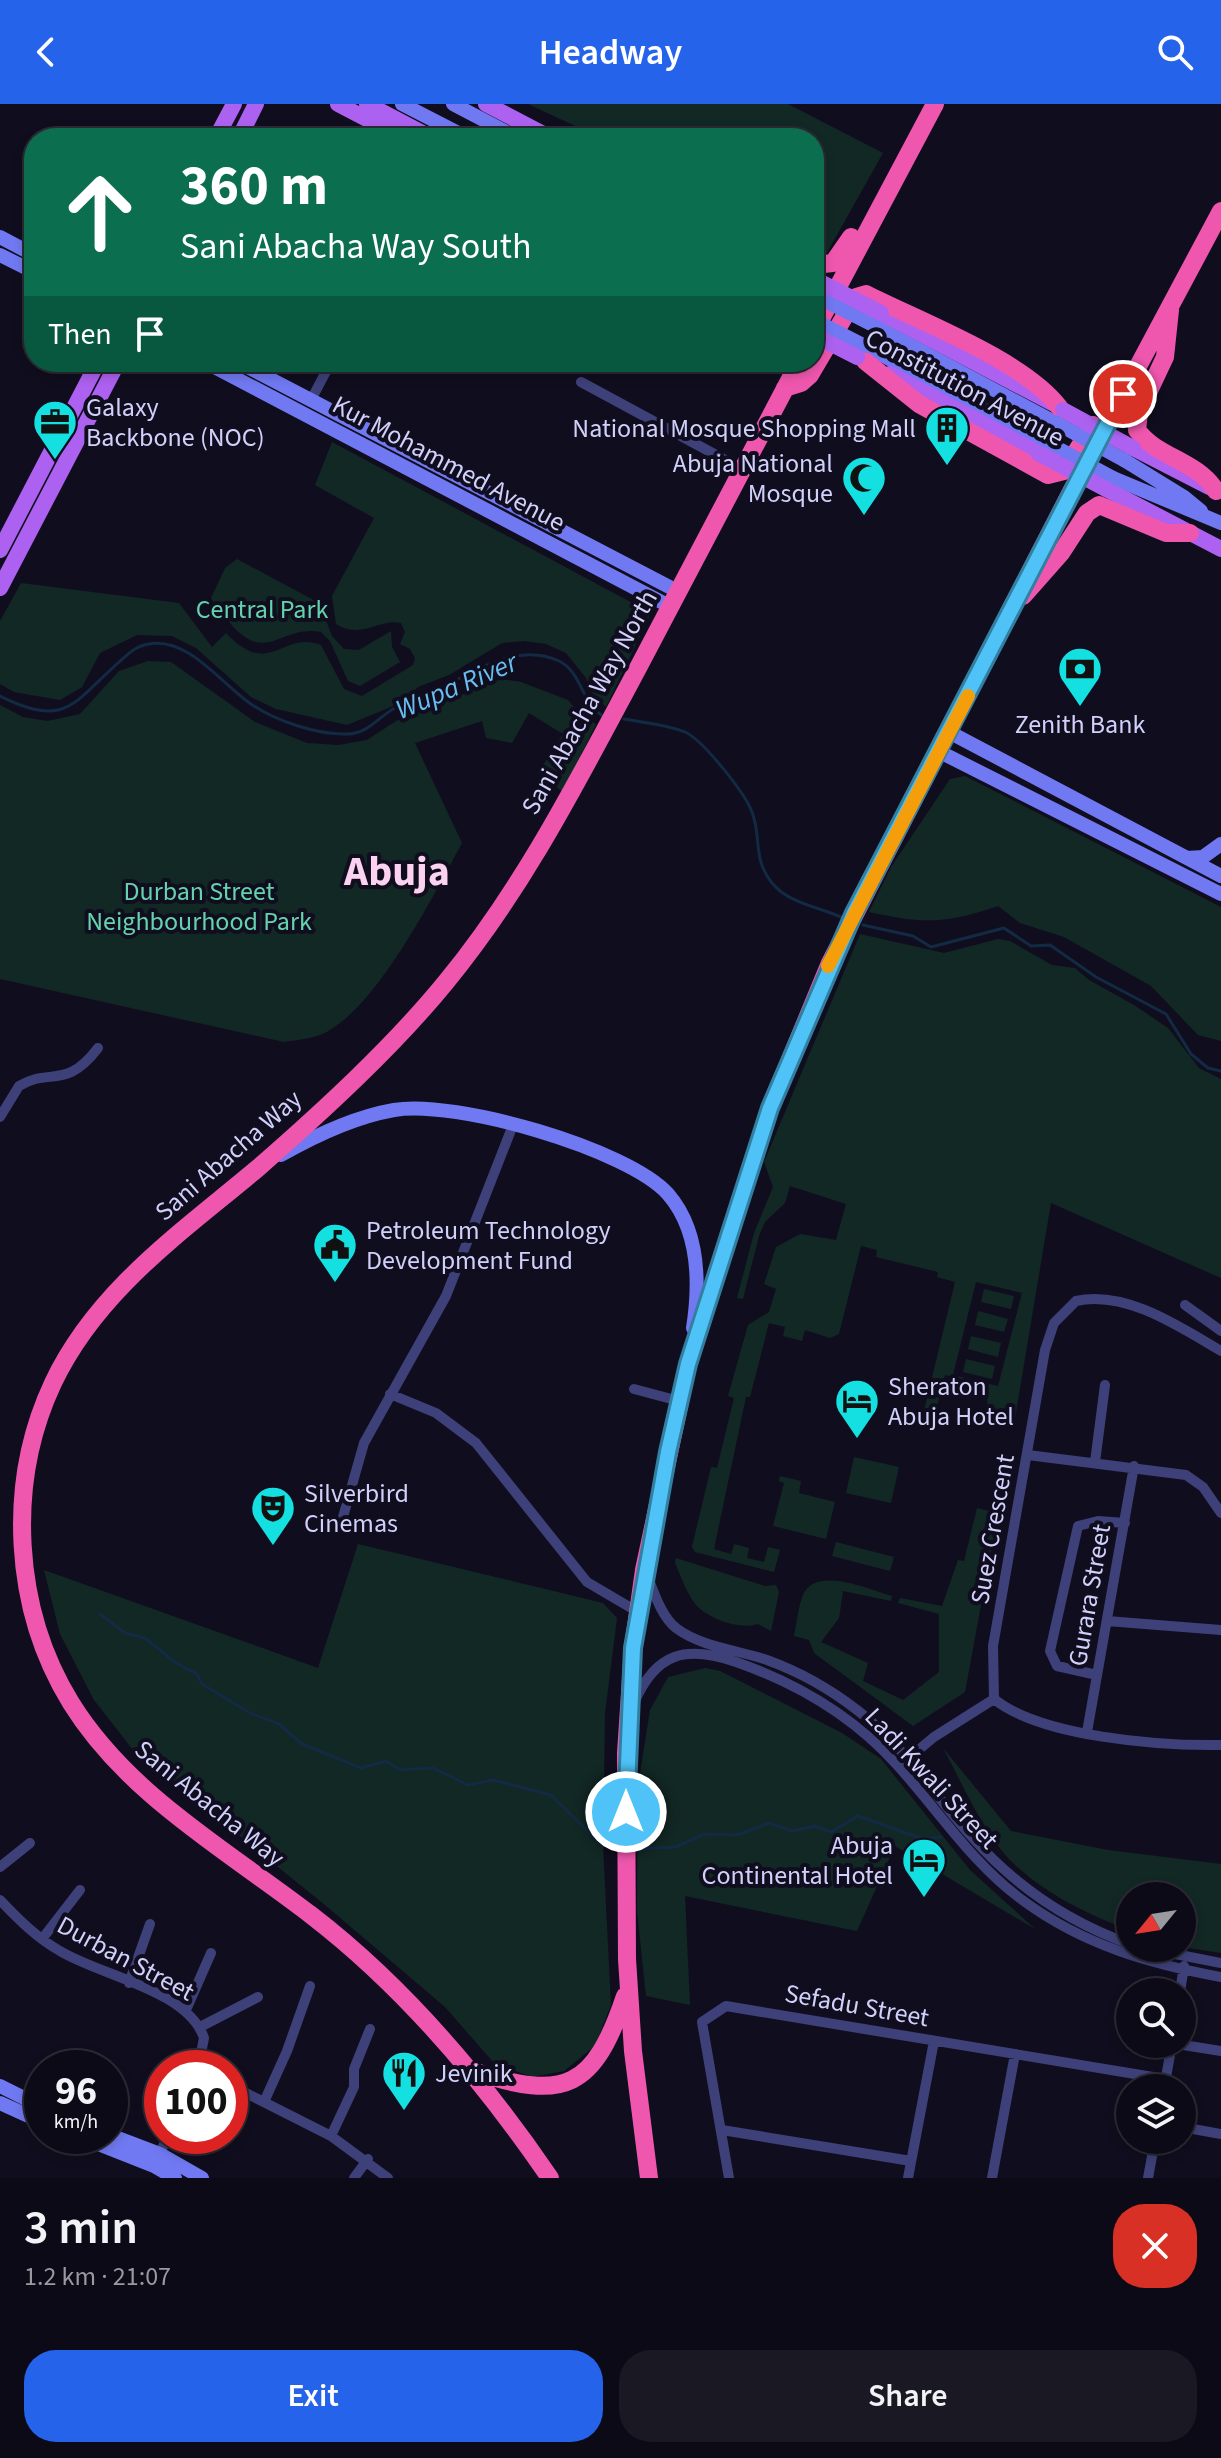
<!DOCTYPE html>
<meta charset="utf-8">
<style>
body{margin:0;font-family:"Source Sans 3",sans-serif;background:#1a1823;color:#f1f3f6;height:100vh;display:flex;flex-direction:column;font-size:30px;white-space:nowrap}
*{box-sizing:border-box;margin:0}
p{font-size:26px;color:#9a9aa1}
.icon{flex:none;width:44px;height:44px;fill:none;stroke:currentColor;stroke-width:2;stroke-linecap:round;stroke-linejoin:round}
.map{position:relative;height:2074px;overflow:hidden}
.panel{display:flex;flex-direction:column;background:#0c0a16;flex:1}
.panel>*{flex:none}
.hud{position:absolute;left:24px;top:24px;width:800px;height:244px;border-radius:32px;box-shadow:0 4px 12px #0003,0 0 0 2px #2c2b35;background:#0b6e4f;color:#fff;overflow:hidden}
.needle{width:52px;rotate:240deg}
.buttons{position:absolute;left:1116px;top:1778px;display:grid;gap:16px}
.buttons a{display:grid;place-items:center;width:80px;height:80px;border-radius:50%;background:#0c0a16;box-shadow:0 4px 12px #0003,0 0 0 2px #2c2b35;font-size:40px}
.speed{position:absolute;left:24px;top:1946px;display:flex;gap:16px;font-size:40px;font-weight:700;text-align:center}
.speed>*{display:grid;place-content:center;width:104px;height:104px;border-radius:50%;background:#0c0a16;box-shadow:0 4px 12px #0003,0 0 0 2px #2c2b35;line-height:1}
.speed small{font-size:20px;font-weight:400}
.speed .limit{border:12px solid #d22;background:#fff;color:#111}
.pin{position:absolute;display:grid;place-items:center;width:68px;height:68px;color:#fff;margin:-34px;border:4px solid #fff;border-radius:50%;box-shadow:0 2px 8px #0007}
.me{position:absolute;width:88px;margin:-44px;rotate:0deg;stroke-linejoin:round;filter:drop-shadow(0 0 6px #0008)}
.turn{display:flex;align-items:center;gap:28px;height:168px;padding:0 24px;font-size:36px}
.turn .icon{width:104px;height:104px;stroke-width:2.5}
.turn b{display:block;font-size:56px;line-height:68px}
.then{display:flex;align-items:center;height:76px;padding:0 24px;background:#0003;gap:16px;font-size:30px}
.round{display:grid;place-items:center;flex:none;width:84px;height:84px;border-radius:32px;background:#1a1823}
.head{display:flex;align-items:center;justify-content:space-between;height:136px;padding:0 24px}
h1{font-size:48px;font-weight:600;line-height:60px}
.primary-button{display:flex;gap:16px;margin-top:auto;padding:16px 24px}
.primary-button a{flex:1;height:92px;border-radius:32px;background:#2563eb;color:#fff;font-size:32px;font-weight:600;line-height:92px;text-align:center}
.primary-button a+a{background:#1a1823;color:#f1f3f6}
header{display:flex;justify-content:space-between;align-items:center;height:104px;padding:0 24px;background:#2563eb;color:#fff;font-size:36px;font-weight:600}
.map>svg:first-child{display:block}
</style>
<header><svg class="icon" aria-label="back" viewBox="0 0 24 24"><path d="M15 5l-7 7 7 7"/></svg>Headway<svg class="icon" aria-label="search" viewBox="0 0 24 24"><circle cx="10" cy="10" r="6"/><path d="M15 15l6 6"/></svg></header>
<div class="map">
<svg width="1221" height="2074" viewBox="0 0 1221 2074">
<rect width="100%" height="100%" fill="#100e1e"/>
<!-- green -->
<path fill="#122825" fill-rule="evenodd" d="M528 0H788L883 49 824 154 814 148V34H601Z
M332 338 651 509 606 603 589 586 586 574 566 549 546 540 524 537 502 539 449 571 418 583 403 598 347 621 276 605 251 593 196 544 172 532 137 531 100 549 82 583 60 596 14 588 0 580V517L21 479 179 499 212 543 226 529C271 576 281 526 321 541L344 585 362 592 413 561 415 554 410 545 400 540 405 528 401 519C379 514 361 536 336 520L332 492 374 414 315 381Z
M237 455 319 499 332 532 344 545 359 546 391 527 392 543 400 558 360 582 348 577 330 537 321 528C281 520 266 562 230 519 223 511 216 504 211 494L225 464Z
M148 557 171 558 255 618 307 639 338 641 367 636 396 617 501 575 521 578 568 596 583 613 596 620 563 688 538 669 563 630 529 609 512 639 486 634 482 617 415 639 462 739C434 790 375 909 320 931 309 935 295 936 284 938L0 875V601L23 613 47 617 80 610 119 567Z
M965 672 1221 803V937L1198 931 1151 882 1064 833 1020 819 998 802C944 820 924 820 869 808L891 763 950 675Z
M860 830 944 849 998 835 1010 837 1052 861 1075 864 1089 876 1134 901 1168 924 1199 964 1221 975V1174L1051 1099 1015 1314 987 1308 988 1282 945 1271 934 1314 923 1311 955 1178 937 1173 938 1168 876 1153 877 1146 861 1142 839 1230 830 1234 805 1226 802 1237 783 1232 785 1223 769 1219 750 1293H746L714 1445 731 1450 734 1440 749 1444 747 1454 764 1458 768 1443 780 1446 774 1468 695 1448 692 1443 711 1363 717 1364 734 1294 728 1292 748 1221 769 1208 776 1185 764 1180 776 1143 800 1130 836 1136 846 1100 790 1082 785 1099 765 1118 759 1132 743 1195 737 1194 754 1129 773 1083 764 1058ZM976 1178 1022 1189 998 1282 953 1271Z
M984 1185 1014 1192 1011 1205 981 1198Z
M978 1207 1008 1215 1004 1228 975 1221Z
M971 1232 1001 1239 998 1253 968 1245Z
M966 1255 995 1262 992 1275 963 1268Z
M854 1353 899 1363 891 1399 846 1389Z
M780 1372 801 1377 799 1389 835 1398 826 1435 773 1422 784 1379 779 1377Z
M977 1404 998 1409 965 1588 913 1622 814 1549 809 1536 794 1532C797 1519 798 1501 804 1489 818 1462 871 1486 892 1492L891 1497 843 1487 839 1514 821 1538 868 1559 863 1577 903 1596 939 1568V1510L898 1499 900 1494 942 1502 958 1456 964 1457Z
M836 1438 894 1453 890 1467 832 1452Z
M358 1440 603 1499 617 1514 605 1609 603 1742 611 1901 595 1942 564 1967 532 1973 494 1959 445 1903 325 1801 133 1646 94 1596 60 1530 44 1466 318 1564Z
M676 1454 765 1482 776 1481 779 1488 771 1527 758 1520C740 1525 714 1517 699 1504 688 1494 681 1472 675 1459Z
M705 1564 720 1567 842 1629 881 1655 970 1766 1035 1825 895 1742 857 1827 685 1792 690 1901 646 1892 637 1807 638 1682 650 1606 668 1573Z
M943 1644 1011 1727 1108 1746 1221 1760V1849L1182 1843V1792H1130V1826C1088 1811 1046 1790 1013 1759 985 1732 962 1679 943 1644Z"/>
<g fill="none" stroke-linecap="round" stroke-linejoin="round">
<!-- stream -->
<path stroke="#122a43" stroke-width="3" d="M0 592C66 625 73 599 118 559 128 550 135 542 149 540 189 533 221 580 251 600 276 617 317 631 348 630 369 629 378 613 395 604 400 601 407 601 412 599 457 580 509 534 559 557 582 568 581 599 603 612
M624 615C645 619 665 620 685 628 703 636 745 689 752 708 762 734 752 754 772 779 789 800 820 803 843 814
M863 821 913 832 931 843 1004 824 1031 842 1050 841 1096 873 1166 910 1191 950 1208 964 1221 967
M100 1510 125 1529 145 1534 176 1559 197 1570 202 1580 250 1609 279 1620 302 1640 361 1664 386 1657 400 1666 433 1664 468 1681 493 1676 551 1691 603 1742
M637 1745 675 1743 705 1730 737 1731 769 1719 792 1727 815 1722 831 1728 858 1712 923 1735 941 1733"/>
<!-- street -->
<path stroke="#3e4179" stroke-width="10" d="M581 278 742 365
M311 296 331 258
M0 1013 19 982C50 963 65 987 98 944
M1185 1201 1221 1227
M1221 1247C1180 1223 1126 1186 1076 1197L1054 1219 1045 1246 993 1542 994 1595C1041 1633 1160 1642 1221 1641
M634 1285 679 1297
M390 1290 436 1309 476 1339 587 1478 638 1508
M1028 1351 1186 1371 1203 1383 1221 1409
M1095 1358 1105 1281
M341 1420 364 1339 446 1192 513 1021
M647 1471C654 1488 661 1512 676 1524 701 1543 738 1546 767 1556 800 1568 830 1585 857 1606 904 1641 932 1689 971 1732 1014 1781 1068 1818 1130 1840
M1107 1517 1221 1526
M1097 1571 1057 1562 1050 1547 1078 1422 1098 1417 1125 1419
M634 1599C656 1548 686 1541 736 1558 799 1580 853 1612 897 1661 939 1707 973 1761 1025 1798 1084 1841 1150 1860 1221 1873
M1087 1628 1134 1362
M904 1658 934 1633 994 1595
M0 1763 30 1739
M0 1796C18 1815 37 1834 60 1847 101 1872 188 1886 204 1934L198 1964
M42 1835 80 1786
M1145 1844 1221 1859
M129 1879 150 1820
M1180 1888 1184 1862
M186 1906 211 1849
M200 1923 258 1893
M1177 1940 1221 1947
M230 1981 331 2032 388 2074
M1164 1984 1172 1940
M264 1998 287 1947 310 1882
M1182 2023 1221 2030
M722 2026 911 2057
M331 2032 354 1983V1965L370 1925
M158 2053 168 2032
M354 2074 368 2055
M729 2074 702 1918 726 1902 1165 1975
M908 2074 934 1937
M992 2074 1015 1950
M1148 2074 1155 2036"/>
<!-- secondary -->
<path stroke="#7079f1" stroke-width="14" d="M402 0 468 34
M453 0 518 34
M0 133 34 151
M0 151 34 168
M875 222 1058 320
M865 242 1046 338
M205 258 671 503
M238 258 679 488
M1124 356 1184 393 1201 407
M1113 374 1221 419
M949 628 1221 772
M940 648 1221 790
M1187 754 1203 753 1221 740
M281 1051C316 1031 354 1013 394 1006 454 995 628 1045 668 1090 700 1127 700 1179 693 1224
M0 1982 42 2003
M0 1999 42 2018
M110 2031 160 2050 202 2074
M78 2032 154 2062 175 2074"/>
<!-- primary -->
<path stroke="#ad61f0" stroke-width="16" d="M338 0 403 34
M367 0 432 34
M486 0 551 34
M216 34 234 0
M239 34 256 0
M881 209 1052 299
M890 270 1038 349
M1133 344 1209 383
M1106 385 1221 445
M0 446 98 258
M0 484 118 258"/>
<!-- highway -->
<path stroke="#ef57ae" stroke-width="18" d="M814 161 833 159 851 133
M1170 206 1165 253 1139 308 1137 326C1157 354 1197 356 1216 387
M814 228 935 0
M865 257 919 300 1048 371 1064 367 1093 321
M785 284 801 279 810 271 856 193 866 190C921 218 1023 256 1059 303
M1023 492 1061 449 1087 409 1099 401 1166 429H1190
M473 1967C566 1998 594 1984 625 1892
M550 2074C483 1976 406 1884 311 1811 228 1747 128 1691 71 1599 13 1505 6 1379 53 1279 97 1186 182 1128 258 1064 322 1008 393 943 446 878 525 782 580 672 638 564 692 462 746 360 799 258
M649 2074 633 1947 627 1855 626 1649 633 1544 644 1466 688 1260 770 1004 830 859 1072 386 1221 107"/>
<!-- secondary-bridge -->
<path stroke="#7079f1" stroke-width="14" d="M814 191 875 222
M814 216 865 242
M1058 320 1124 356
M1046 338 1113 374"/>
<!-- primary-bridge -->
<path stroke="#ad61f0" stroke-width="16" d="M814 175 881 209
M814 231 857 253
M1063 306 1133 344
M1038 349 1106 385"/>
</g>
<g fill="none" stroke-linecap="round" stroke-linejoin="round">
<!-- route casing -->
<g stroke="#337fa1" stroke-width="20">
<path id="route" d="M626 1708 633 1544 668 1348 688 1260 770 1004 854 809 1123 290"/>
</g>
<!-- route -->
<use href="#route" stroke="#4fc3f7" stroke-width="14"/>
<!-- slow -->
<path stroke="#f59e0b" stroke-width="14" d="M828 862 968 592"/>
</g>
<!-- icons -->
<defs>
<g id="office-pin" transform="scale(2.3)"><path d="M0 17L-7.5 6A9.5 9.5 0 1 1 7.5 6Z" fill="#15e0e1" stroke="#100e1e"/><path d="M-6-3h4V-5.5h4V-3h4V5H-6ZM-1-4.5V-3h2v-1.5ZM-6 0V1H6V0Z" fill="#111"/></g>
<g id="building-pin" transform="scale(2.3)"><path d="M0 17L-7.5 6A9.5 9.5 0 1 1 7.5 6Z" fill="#15e0e1" stroke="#100e1e"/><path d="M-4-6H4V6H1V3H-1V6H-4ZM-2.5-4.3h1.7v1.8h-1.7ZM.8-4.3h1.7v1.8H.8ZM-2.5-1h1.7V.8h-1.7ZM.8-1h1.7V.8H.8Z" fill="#111"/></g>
<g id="mosque-pin" transform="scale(2.3)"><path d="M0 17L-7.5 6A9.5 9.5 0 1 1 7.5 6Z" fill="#15e0e1" stroke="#100e1e"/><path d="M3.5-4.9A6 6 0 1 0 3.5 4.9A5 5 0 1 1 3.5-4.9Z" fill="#111"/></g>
<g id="bank-pin" transform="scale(2.3)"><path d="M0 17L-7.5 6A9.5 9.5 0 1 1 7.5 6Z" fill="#15e0e1" stroke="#100e1e"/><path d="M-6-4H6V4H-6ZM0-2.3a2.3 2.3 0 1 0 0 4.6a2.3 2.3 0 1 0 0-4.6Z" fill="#111"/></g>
<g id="civic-pin" transform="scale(2.3)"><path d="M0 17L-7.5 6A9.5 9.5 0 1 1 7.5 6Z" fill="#15e0e1" stroke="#100e1e"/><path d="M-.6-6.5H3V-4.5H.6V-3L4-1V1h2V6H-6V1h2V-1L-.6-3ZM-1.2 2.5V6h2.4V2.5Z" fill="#111"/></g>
<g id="hotel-pin" transform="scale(2.3)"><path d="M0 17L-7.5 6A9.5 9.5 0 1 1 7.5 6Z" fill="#15e0e1" stroke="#100e1e"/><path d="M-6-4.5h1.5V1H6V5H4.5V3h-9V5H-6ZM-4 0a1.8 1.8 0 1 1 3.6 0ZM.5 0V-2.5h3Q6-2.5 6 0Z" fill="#111"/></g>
<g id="theatre-pin" transform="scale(2.3)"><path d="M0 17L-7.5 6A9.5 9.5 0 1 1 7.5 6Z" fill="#15e0e1" stroke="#100e1e"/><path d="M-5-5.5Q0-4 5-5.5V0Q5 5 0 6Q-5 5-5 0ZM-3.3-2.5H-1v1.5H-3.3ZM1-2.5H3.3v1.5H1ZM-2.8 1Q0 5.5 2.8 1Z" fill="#111"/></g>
<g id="restaurant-pin" transform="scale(2.3)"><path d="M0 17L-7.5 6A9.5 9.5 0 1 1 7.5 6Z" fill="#15e0e1" stroke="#100e1e"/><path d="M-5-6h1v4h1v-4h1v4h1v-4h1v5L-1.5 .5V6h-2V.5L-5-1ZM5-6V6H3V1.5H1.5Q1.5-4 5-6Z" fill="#111"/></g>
</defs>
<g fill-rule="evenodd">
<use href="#office-pin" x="55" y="318"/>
<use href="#building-pin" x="947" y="324"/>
<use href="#mosque-pin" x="864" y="374"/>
<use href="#bank-pin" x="1080" y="565"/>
<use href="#civic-pin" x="335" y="1141"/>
<use href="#hotel-pin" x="857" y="1297"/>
<use href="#theatre-pin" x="273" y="1404"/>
<use href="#hotel-pin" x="924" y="1756"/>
<use href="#restaurant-pin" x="404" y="1969"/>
</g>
<g text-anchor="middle" stroke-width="8" stroke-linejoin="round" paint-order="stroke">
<!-- street labels -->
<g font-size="26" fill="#d1d0fb" stroke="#100e1e">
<text transform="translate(965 283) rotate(28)" y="9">Constitution Avenue</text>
<text transform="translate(449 359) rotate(28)" y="9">Kur Mohammed Avenue</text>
<text transform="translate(589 598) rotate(-61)" y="9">Sani Abacha Way North</text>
<text transform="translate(228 1051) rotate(-41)" y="9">Sani Abacha Way</text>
<text transform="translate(992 1425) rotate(-80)" y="9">Suez Crescent</text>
<text transform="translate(1089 1491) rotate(-80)" y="9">Gurara Street</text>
<text transform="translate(932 1674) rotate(47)" y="9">Ladi Kwali Street</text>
<text transform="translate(210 1699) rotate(39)" y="9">Sani Abacha Way</text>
<text transform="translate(126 1854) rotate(28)" y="9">Durban Street</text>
<text transform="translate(857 1901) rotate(10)" y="9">Sefadu Street</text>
</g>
<!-- poi labels -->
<g font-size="26" fill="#d1d0fb" stroke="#100e1e" text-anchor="start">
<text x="86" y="312">Galaxy<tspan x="86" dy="30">Backbone (NOC)</tspan></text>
<text x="916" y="333" text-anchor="end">National Mosque Shopping Mall</text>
<text x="833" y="368" text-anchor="end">Abuja National<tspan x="833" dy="30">Mosque</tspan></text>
<text x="1080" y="629" text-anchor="middle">Zenith Bank</text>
<text x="366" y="1135">Petroleum Technology<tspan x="366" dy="30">Development Fund</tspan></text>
<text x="888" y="1291">Sheraton<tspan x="888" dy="30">Abuja Hotel</tspan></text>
<text x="304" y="1398">Silverbird<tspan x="304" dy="30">Cinemas</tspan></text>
<text x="893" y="1750" text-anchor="end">Abuja<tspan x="893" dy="30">Continental Hotel</tspan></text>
<text x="435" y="1978">Jevinik</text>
</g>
<!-- park labels -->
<g font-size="26" fill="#64d3ad" stroke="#100e1e">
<text x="262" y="514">Central Park</text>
<text x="199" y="796">Durban Street<tspan x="199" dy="30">Neighbourhood Park</tspan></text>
</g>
<!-- water labels -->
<g font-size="28" font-style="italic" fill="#68bef1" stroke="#100e1e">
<text transform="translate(456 581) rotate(-23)" y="10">Wupa River</text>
</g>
<!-- town labels -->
<g font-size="42" font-weight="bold" fill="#fbd2f0" stroke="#100e1e">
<text x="397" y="781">Abuja</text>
</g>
</g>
</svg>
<div class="buttons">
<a><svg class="needle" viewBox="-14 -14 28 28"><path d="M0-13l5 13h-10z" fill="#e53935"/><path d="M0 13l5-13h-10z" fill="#9a9aa1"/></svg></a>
<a><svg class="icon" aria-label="search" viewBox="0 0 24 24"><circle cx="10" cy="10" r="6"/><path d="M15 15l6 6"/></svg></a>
<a><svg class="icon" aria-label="layers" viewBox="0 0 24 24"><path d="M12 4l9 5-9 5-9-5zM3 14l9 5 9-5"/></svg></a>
</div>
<div class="speed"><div>96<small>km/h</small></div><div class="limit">100</div></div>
<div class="pin" style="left:1123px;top:290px;background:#d93025"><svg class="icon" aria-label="arrive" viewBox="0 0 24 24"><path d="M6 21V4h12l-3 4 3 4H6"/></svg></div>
<svg class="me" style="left:626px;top:1708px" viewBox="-20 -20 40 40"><circle r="17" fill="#4fc3f7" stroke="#fff" stroke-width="3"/><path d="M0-11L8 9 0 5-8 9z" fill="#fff"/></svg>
<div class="hud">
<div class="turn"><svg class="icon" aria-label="ahead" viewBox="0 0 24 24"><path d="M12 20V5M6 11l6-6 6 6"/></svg><div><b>360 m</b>Sani Abacha Way South</div></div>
<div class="then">Then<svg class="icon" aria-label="arrive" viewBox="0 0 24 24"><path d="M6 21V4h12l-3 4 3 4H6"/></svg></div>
</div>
</div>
<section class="panel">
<div class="head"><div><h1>3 min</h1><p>1.2 km · 21:07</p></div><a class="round" style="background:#d93025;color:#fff"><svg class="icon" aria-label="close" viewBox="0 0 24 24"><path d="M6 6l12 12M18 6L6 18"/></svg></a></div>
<div class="primary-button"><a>Exit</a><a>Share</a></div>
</section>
